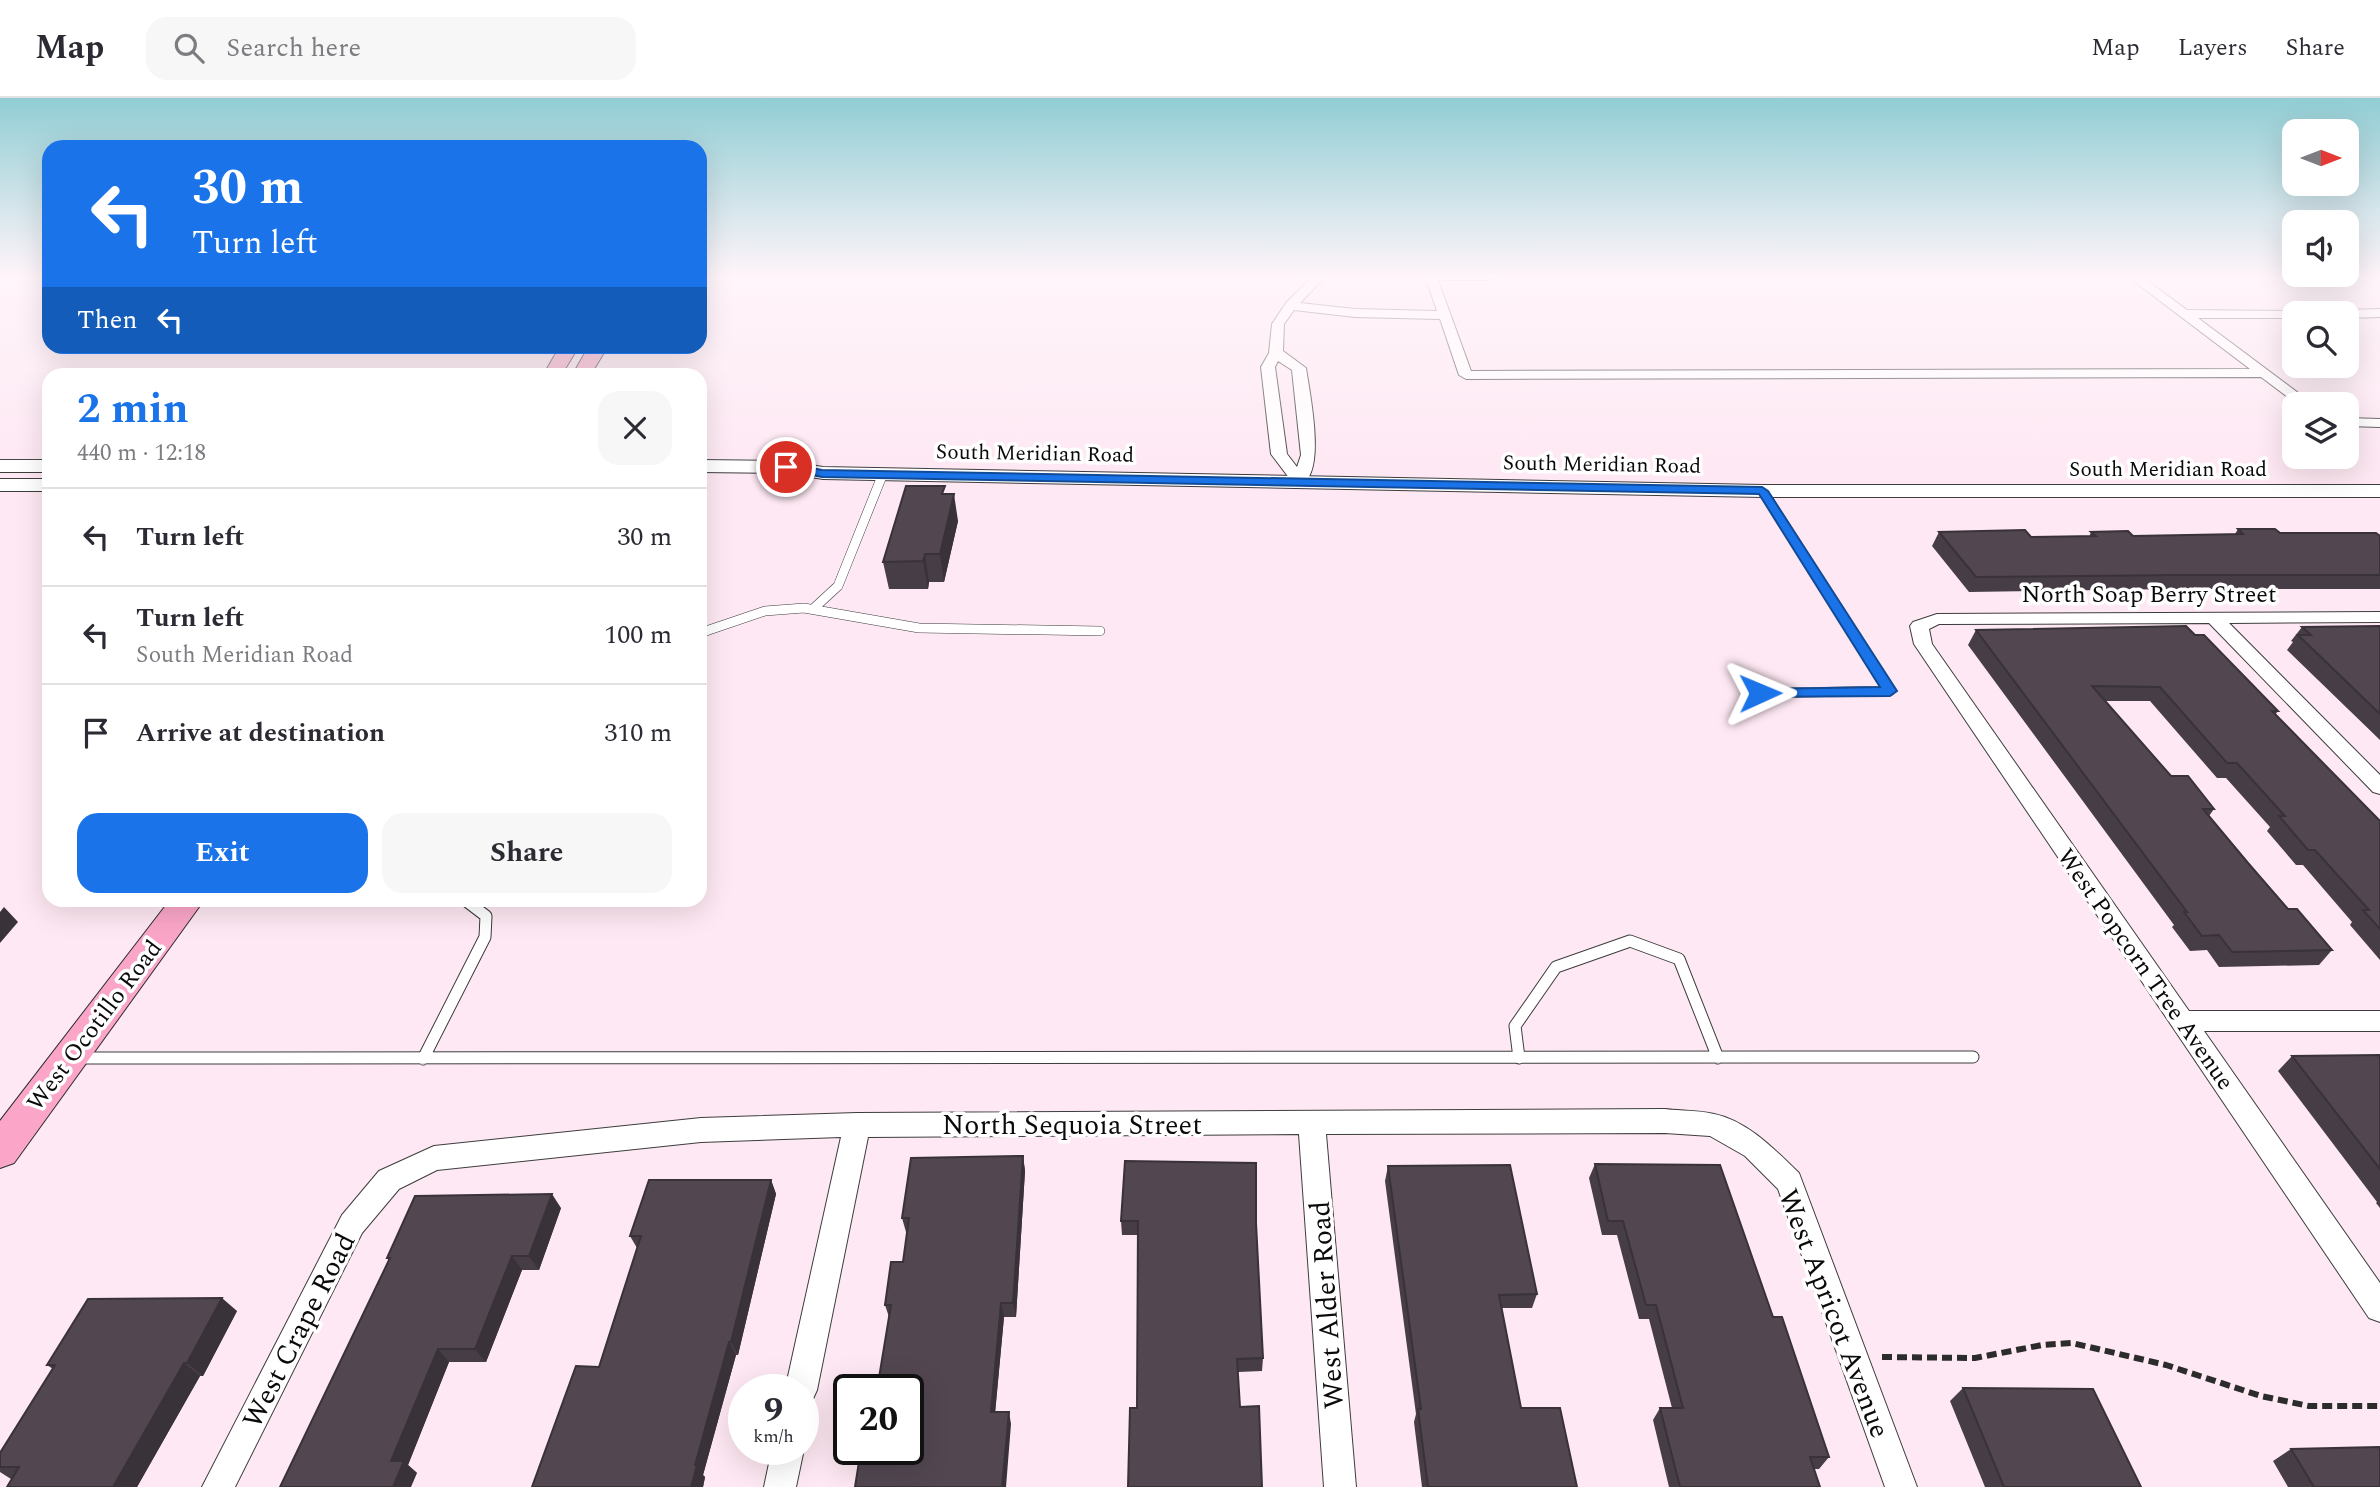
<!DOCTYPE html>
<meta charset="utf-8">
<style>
body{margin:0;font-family:Spectral,serif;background:#f7f7f7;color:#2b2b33;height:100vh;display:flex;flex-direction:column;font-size:26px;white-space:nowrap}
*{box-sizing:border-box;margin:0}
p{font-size:23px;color:#7c7c81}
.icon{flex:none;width:38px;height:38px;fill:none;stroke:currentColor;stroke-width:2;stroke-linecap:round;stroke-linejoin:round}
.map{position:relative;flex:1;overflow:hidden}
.details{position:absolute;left:42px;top:270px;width:665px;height:539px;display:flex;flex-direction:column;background:#fff;border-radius:21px;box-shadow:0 7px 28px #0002}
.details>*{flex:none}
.hud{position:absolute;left:42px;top:42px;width:665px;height:214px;border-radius:21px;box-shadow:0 7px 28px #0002;background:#1a73e8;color:#fff;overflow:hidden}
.needle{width:46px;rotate:90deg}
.controls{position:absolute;left:2282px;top:21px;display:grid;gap:14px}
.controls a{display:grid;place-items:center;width:77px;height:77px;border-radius:14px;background:#fff;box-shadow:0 7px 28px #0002;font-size:35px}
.speed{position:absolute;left:728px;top:1276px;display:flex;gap:14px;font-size:35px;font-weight:700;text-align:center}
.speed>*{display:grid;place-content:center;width:91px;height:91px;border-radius:50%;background:#fff;box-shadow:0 7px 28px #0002;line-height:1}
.speed small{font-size:18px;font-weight:400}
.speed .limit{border:4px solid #111;border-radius:10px;background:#fff;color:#111}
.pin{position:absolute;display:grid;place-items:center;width:60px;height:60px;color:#fff;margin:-30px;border:4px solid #fff;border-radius:50%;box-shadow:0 2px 7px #0007}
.me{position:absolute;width:77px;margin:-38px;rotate:89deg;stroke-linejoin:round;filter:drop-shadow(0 0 5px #0008)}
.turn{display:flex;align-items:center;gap:24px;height:147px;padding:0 35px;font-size:32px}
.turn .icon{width:91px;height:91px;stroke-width:2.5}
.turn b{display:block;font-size:49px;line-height:60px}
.then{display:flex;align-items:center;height:66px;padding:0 35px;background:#0003;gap:14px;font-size:26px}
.round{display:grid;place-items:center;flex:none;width:74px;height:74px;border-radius:21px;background:#f7f7f7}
.headline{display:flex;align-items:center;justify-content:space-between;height:119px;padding:0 35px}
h1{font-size:42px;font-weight:700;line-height:52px;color:#1a73e8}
.cta{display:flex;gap:14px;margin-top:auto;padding:14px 35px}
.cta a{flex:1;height:80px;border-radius:21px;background:#1a73e8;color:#fff;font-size:28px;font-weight:700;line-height:80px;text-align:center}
.cta a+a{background:#f7f7f7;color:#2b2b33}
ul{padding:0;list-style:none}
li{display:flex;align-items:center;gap:21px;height:98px;padding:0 35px;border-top:2px solid #e1e1e2}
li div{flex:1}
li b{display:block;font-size:26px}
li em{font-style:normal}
header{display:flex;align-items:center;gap:42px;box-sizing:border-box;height:98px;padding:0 35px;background:#fff;border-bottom:2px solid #e1e1e2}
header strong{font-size:33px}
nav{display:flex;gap:38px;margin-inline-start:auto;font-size:24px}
.search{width:490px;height:63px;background:#f7f7f7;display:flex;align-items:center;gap:18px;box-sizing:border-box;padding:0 24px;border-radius:21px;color:#7c7c81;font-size:26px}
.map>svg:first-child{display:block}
</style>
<header>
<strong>Map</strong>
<div class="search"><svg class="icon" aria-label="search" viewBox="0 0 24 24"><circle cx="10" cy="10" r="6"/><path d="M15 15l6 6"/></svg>Search here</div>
<nav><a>Map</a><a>Layers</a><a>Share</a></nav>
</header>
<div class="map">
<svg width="2380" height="1389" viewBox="0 0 2380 1389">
<rect width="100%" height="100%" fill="#fee8f3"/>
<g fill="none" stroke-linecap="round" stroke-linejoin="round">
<!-- service-far2 casing -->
<g stroke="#3d3d3d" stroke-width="8">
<path id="service-far2" d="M882 379 883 376"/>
</g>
<!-- service-far1 casing -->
<g stroke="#3d3d3d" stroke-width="10">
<path id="service-far1" d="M813 511 838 488 882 378
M700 535 765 513 804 510 919 530 1100 533
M1760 595 1890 593 1763 393"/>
</g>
<!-- service casing -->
<g stroke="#3d3d3d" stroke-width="13">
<path id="service" d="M76 960 1973 959
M1519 960 1515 928 1556 869 1630 843 1679 861 1718 960
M423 961 485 839 486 818 465 802H454"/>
</g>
<!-- minor casing -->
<g stroke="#3d3d3d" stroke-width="2">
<path id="minor" d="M1313 178H1326L1300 205 1355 211 1437 213 1425 178H1495L1489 182H1438L1471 273 2250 271 2127 178H2141L2187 212 2299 213 2300 215H2294V220H2198L2313 306H2297L2261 279 1466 281 1459 277 1440 221 1355 219 1294 212 1284 226 1283 253 1306 270C1309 292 1328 379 1299 387L1293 385 1271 356 1261 269 1269 255 1272 226 1286 205ZM1278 263 1292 272 1301 357 1297 369 1287 356 1275 269Z
M2380 211V219L2347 220V215H2341L2347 212Z
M2347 320 2380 321V329L2347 328Z
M2380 514V524L2229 525 2380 677V696L2373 694 2209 525 1939 526 1929 531 1932 546 2189 913H2380V933H2204L2380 1185V1224L2369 1220 1914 546 1910 528 1913 524 1937 516Z
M1665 1011C1681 1013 1699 1012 1714 1016 1748 1023 1775 1052 1799 1075L1917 1389H1885L1778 1091 1745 1058 1710 1038 1665 1035 1326 1036 1356 1389H1324L1299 1036 868 1039 817 1292 812 1303 803 1307V1292H785L841 1039 701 1044 437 1072 399 1091 362 1135 235 1389H202L342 1117 379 1073 434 1048 701 1020 857 1015Z
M803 1349 804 1351 796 1389H764L772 1351Z"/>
</g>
<!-- tertiary casing -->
<g stroke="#3d3d3d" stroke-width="2">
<path id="tertiary" d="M0 362H49V374H0Z
M700 362 786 363 823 369 1763 387H2380V399H1763L823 381 786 375 700 374Z
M0 381H49V393H0Z"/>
</g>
<!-- secondary casing -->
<g stroke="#2c2c2c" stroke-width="2">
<path id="secondary" d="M560 248H579L562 276H544Z
M589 248H608L591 276H573Z
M170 802H204L14 1065 0 1070V1023Z"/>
</g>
<!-- path -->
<path stroke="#2c2c2c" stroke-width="6" stroke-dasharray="10 5" stroke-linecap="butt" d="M1882 1259 1975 1260 2042 1247 2072 1245 2166 1267 2261 1298 2309 1308H2380"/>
<!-- service-far2 -->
<use href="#service-far2" stroke="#fff" stroke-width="7"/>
<!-- service-far1 -->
<use href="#service-far1" stroke="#fff" stroke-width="9"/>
<!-- service -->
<use href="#service" stroke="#fff" stroke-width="11"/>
<!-- minor -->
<use href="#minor" fill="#fff" fill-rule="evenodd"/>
<!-- tertiary -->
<use href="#tertiary" fill="#fff" fill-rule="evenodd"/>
<!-- secondary -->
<use href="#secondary" fill="#fba6c8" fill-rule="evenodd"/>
</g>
<!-- wall -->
<path fill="#473d46" d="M946 396 958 423 944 484H929L928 491H889L883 464Z
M2238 431 2280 435 2380 438V491H2172L1969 494 1932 448 1939 434 2031 439H2089L2091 434 2133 438 2235 436Z
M2380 528V642L2287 552 2293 544 2291 543 2302 529Z
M1976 532 2278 613 2275 617 2380 723V862L2350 827 2352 824 2303 767H2296L2267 733 2270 729 2226 680H2217L2150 603H2105L2171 678 2214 711 2209 718 2288 811 2332 852 2319 867 2219 869 2207 852 2190 853 2172 829 2174 827 1968 547Z
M2380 957V1110L2376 1105 2377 1104 2278 973 2292 958Z
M1023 1058 1025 1073 1016 1219H1004L995 1314 1011 1326 908 1351 889 1219 885 1207 903 1164 907 1134H906L902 1120Z
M1595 1066 1773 1219 1829 1359 1819 1371H1814L1820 1389H1669L1653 1322 1660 1310H1672L1649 1221H1639L1617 1137H1602L1589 1080Z
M1388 1068 1537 1196 1532 1210H1502L1521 1310 1577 1389H1422L1414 1324 1416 1316 1385 1083Z
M771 1082 776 1096 738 1257H736L703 1377 705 1379 703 1389H532L599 1269 637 1150 630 1138Z
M561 1110 539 1172H522L486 1264H449L408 1367 417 1375 280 1389 389 1163 387 1160Z
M1121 1123 1256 1125 1263 1260 1262 1273 1238 1274 1240 1309 1137 1310 1138 1137H1122Z
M237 1213 203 1278H200L137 1389 11 1381 0 1374V1355L53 1271 47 1267Z
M1963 1290 2141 1389H1985L1950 1303Z
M2291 1351 2380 1389H2288L2273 1363Z"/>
<!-- shaded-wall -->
<path fill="#393239" d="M954 396 958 423 944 484 940 456Z
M925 456 929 484 928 491 923 463Z
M4 809 18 824 0 845V814Z
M1023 1058 1025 1073 1016 1219 1013 1205Z
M771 1082 776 1096 738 1257 731 1244Z
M552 1096 561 1110 539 1172 529 1158Z
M512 1158 522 1172 486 1264 475 1251Z
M222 1200 237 1213 203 1278 187 1265Z
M1001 1205 1004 1219 994 1327 991 1314Z
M729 1244 736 1257 703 1377 705 1379 703 1389H691L695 1367Z
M438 1251 449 1264 408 1367 417 1375 411 1389H393L391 1363Z
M184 1265 200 1278 137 1389H113Z
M1009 1314 1011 1326 1006 1389H1002Z"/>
<!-- building -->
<path fill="#524751" stroke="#393239" stroke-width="2" d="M906 388H945L942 396H954L940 456H925L923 463 883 464Z
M2238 431H2275L2280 435H2376L2380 438V477H2180L1976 479 1939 434 2025 432 2031 439 2096 438 2091 434 2128 433 2133 438 2243 436Z
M2186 528 2195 537H2204L2278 613H2272L2380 723V831L2363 812H2369L2315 752H2308L2279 718H2285L2237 665H2227L2160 589 2092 588 2171 678H2188L2214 711H2203L2248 765 2288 811H2297L2332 852 2232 854 2219 837 2202 838 2184 814H2187L1976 532Z
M2380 528V616L2298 537H2311L2302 529Z
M2380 957V1071L2292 958Z
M1023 1058 1013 1205H1001L991 1314H1009L1002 1389H855L861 1351H908V1292H877L891 1207H885L891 1164H903L909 1120H902L911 1060Z
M1125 1063 1256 1065V1125L1263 1260 1237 1261 1240 1309 1259 1308 1262 1389H1128L1130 1310H1137L1138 1123H1121Z
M1595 1066 1720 1067 1773 1219H1782L1829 1359H1810L1820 1389H1680L1660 1310H1683L1656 1207H1646L1623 1123H1608Z
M1510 1067 1537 1196 1499 1197 1521 1310H1560L1577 1389H1428L1418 1311H1421L1388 1068Z
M649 1082H771L731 1244H729L695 1367H697L691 1389H532L576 1268 599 1269 641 1138H630Z
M552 1096 529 1158H512L475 1251H438L391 1363H404L393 1389H280L390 1160H387L415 1098Z
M222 1200 187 1265H184L113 1389H7L19 1369H0V1355L55 1267H47L88 1201Z
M1963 1290 2093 1291 2141 1389H2004Z
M2380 1349V1389H2314L2291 1351Z"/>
<!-- sky -->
<linearGradient id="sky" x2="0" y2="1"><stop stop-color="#91cdd4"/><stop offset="0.48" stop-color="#fff5fa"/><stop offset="1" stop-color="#fff5fa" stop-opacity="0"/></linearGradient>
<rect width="2380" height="372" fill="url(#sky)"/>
<!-- route -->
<path fill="#1a73e8" stroke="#114b97" stroke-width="2" d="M786 365 822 372 1762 389 1768 393 1897 593 1890 598 1755 599 1753 595 1760 591 1880 589 1759 396 822 379 782 371 781 369Z"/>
<g text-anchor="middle" stroke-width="7" stroke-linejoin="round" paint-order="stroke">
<!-- far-street labels -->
<g font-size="21" fill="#0a0a0a" stroke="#fff">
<text transform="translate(1035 355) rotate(1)" y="7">South Meridian Road</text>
<text transform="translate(1602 366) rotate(1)" y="7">South Meridian Road</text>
<text x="2168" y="378">South Meridian Road</text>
</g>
<!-- street labels -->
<g font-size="24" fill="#0a0a0a" stroke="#fff">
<text x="2149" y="504">North Soap Berry Street</text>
<text transform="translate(2146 871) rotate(55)" y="8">West Popcorn Tree Avenue</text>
<text transform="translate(94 927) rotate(-53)" y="8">West Ocotillo Road</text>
</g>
<!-- near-street labels -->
<g font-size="28" fill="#0a0a0a" stroke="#fff">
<text x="1072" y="1036">North Sequoia Street</text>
<text transform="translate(1326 1207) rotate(-94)" y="10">West Alder Road</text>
<text transform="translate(1835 1215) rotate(69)" y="10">West Apricot Avenue</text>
<text transform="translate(298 1232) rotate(-63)" y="10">West Crape Road</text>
</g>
</g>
</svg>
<div class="controls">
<a><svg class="needle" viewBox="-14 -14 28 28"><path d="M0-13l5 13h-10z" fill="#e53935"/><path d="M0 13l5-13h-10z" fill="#7c7c81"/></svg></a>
<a><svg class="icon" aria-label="sound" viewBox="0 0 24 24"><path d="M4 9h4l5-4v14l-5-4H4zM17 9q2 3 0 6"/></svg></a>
<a><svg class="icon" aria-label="search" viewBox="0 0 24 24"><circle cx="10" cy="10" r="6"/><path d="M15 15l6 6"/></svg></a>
<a><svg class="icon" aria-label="layers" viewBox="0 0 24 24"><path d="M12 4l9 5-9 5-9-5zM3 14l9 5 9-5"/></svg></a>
</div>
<div class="speed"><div>9<small>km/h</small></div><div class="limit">20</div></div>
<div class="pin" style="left:786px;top:369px;background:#d93025"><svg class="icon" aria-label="arrive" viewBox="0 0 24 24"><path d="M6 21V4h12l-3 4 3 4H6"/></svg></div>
<svg class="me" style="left:1760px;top:595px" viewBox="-20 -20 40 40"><path d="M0-17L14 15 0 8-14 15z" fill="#1a73e8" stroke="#fff" stroke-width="4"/></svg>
<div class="hud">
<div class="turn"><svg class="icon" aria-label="left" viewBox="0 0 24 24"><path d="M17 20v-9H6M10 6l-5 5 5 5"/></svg><div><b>30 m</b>Turn left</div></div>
<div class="then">Then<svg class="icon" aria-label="left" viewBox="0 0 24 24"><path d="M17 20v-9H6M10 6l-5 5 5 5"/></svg></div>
</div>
<section class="details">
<div class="headline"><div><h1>2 min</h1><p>440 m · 12:18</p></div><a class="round"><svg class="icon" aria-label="close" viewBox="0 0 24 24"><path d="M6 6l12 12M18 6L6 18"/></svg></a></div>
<ul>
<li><svg class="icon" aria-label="left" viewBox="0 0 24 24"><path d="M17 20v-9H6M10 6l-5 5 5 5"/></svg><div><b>Turn left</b></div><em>30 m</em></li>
<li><svg class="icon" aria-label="left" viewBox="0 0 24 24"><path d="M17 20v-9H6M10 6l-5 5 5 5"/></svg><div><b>Turn left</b><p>South Meridian Road</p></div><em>100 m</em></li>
<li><svg class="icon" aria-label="arrive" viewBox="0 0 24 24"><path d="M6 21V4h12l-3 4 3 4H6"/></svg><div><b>Arrive at destination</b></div><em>310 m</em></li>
</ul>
<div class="cta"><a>Exit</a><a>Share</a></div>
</section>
</div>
